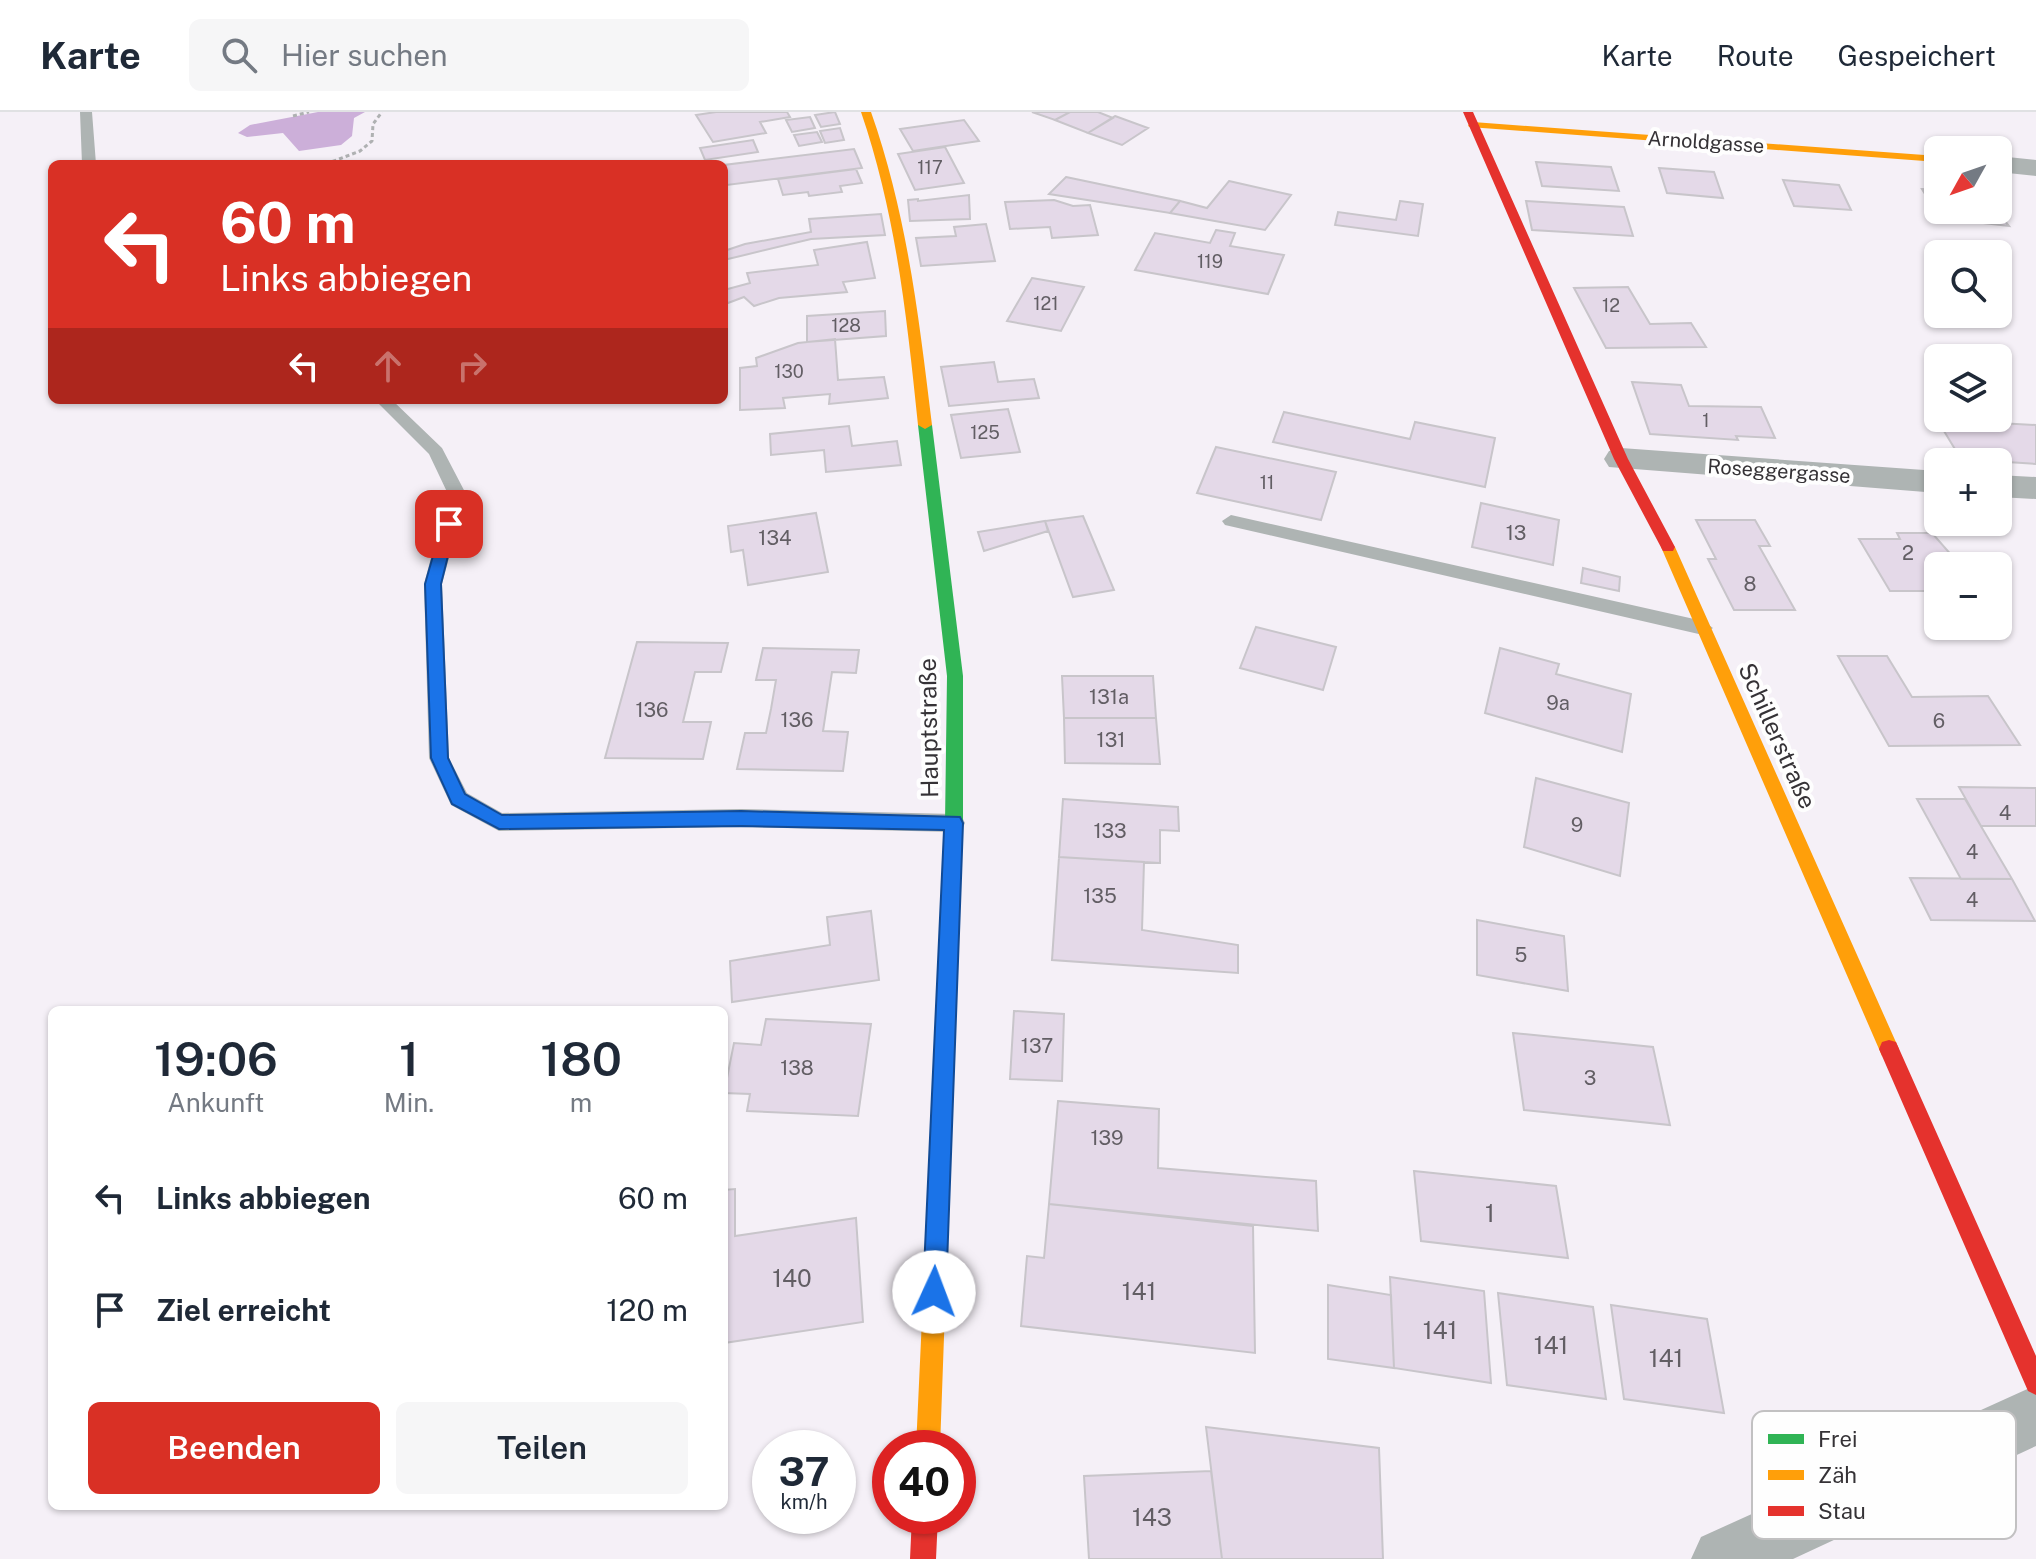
<!DOCTYPE html>
<html lang="de">
<meta charset="utf-8">
<style>
body{margin:0;font-family:"Public Sans",sans-serif;background:#f6f6f7;color:#1f2937;height:100vh;display:flex;flex-direction:column;font-size:30px;white-space:nowrap}
*{box-sizing:border-box;margin:0}
p{font-size:26px;color:#747a83}
.icon{flex:none;width:44px;height:44px;fill:none;stroke:currentColor;stroke-width:2;stroke-linecap:round;stroke-linejoin:round}
.map{position:relative;flex:1;overflow:hidden}
.sheet{position:absolute;left:48px;top:894px;width:680px;height:504px;display:flex;flex-direction:column;background:#fff;border-radius:12px;box-shadow:0 2px 6px #0004}
.sheet>*{flex:none}
.banner{position:absolute;left:48px;top:48px;width:680px;height:244px;border-radius:12px;box-shadow:0 2px 6px #0004;background:#d93025;color:#fff;overflow:hidden}
.needle{width:52px;rotate:230deg}
.tools{position:absolute;left:1924px;top:24px;display:grid;gap:16px}
.tools a{display:grid;place-items:center;width:88px;height:88px;border-radius:12px;background:#fff;box-shadow:0 2px 6px #0004;font-size:40px}
.speed{position:absolute;left:752px;top:1318px;display:flex;gap:16px;font-size:40px;font-weight:700;text-align:center}
.speed>*{display:grid;place-content:center;width:104px;height:104px;border-radius:50%;background:#fff;box-shadow:0 2px 6px #0004;line-height:1}
.speed small{font-size:20px;font-weight:400}
.speed .limit{border:12px solid #d22;background:#fff;color:#111}
.pin{position:absolute;display:grid;place-items:center;width:68px;height:68px;color:#fff;margin:-34px;border-radius:16px;box-shadow:0 4px 12px #0006}
.me{position:absolute;width:88px;margin:-44px;rotate:2deg;stroke-linejoin:round;filter:drop-shadow(0 0 6px #0008)}
.turn{display:flex;align-items:center;gap:28px;height:168px;padding:0 40px;font-size:36px}
.turn .icon{width:104px;height:104px;stroke-width:2.5}
.turn b{display:block;font-size:56px;line-height:68px}
.lanes{display:flex;align-items:center;height:76px;padding:0 40px;background:#0003;justify-content:center;gap:40px;direction:ltr}
.lanes .off{opacity:.35}
.eta{display:flex;justify-content:space-evenly;align-items:center;height:136px;text-align:center}
.eta b{font-size:48px;font-weight:600;line-height:56px}
.button{display:flex;gap:16px;margin-top:auto;padding:16px 40px}
.button a{flex:1;height:92px;border-radius:12px;background:#d93025;color:#fff;font-size:32px;font-weight:600;line-height:92px;text-align:center}
.button a+a{background:#f6f6f7;color:#1f2937}
ul{padding:0;list-style:none}
li{display:flex;align-items:center;gap:24px;height:112px;padding:0 40px}
li div{flex:1}
li b{display:block;font-size:30px}
li em{font-style:normal}
header{display:flex;align-items:center;gap:48px;box-sizing:border-box;height:112px;padding:0 40px;background:#fff;border-bottom:2px solid #e0e1e3}
header strong{font-size:38px}
nav{display:flex;gap:44px;margin-inline-start:auto;font-size:28px}
.search{width:560px;height:72px;background:#f6f6f7;display:flex;align-items:center;gap:20px;box-sizing:border-box;padding:0 28px;border-radius:12px;color:#747a83;font-size:30px}
.map>svg:first-child{display:block}
</style>
<header>
<strong>Karte</strong>
<div class="search"><svg class="icon" aria-label="search" viewBox="0 0 24 24"><circle cx="10" cy="10" r="6"/><path d="M15 15l6 6"/></svg>Hier suchen</div>
<nav><a>Karte</a><a>Route</a><a>Gespeichert</a></nav>
</header>
<div class="map">
<svg width="2036" height="1447" viewBox="0 0 2036 1447">
<rect width="100%" height="100%" fill="#f5f0f7"/>
<!-- water -->
<path fill="#ccafd9" d="M318 0H365L354 6 352 24 341 33 299 39 283 21 247 25 238 21 250 13Z"/>
<!-- building -->
<path fill="#e4d9e8" stroke="#c8c5ca" stroke-width="2" d="M716 0H787L790 5 760 10 766 21 713 30 696 3Z
M835 0 840 12 821 15 815 3Z
M1032 0H1070L1055 8Z
M1070 0H1098L1113 6 1088 21 1055 8Z
M1115 4 1148 16 1122 33 1088 21Z
M810 5 815 16 792 20 786 8Z
M964 8 979 29 913 39 900 17Z
M840 16 844 28 825 31 820 19Z
M817 20 822 30 799 34 794 23Z
M753 28 758 40 705 48 700 36Z
M945 35 964 71 915 78 898 42Z
M854 37 862 56 727 73 724 62V53Z
M1536 50 1611 55 1619 79 1542 74Z
M1659 56 1714 60 1723 86 1667 81Z
M856 57 862 71 840 74 842 80 809 84 808 80 783 83 778 67Z
M1066 65 1180 89 1170 101 1049 82Z
M1783 68 1839 73 1851 98 1794 94Z
M1229 69 1291 83 1265 118 1170 101 1180 89 1207 96Z
M1922 77 1938 78V98H1996L2009 114 1940 106Z
M969 83 970 107 910 109 908 88 918 87V89Z
M1054 88 1073 94 1090 93 1098 123 1052 126 1050 115 1010 117 1005 90Z
M1400 89 1423 92 1418 124 1335 113 1338 100 1396 108Z
M1526 89 1624 95 1633 124 1532 118Z
M881 102 885 123 811 127 724 148V139L745 132 811 120 809 107Z
M986 112 995 149 921 154 916 126 956 124 954 115Z
M1216 118 1235 121 1230 134 1284 143 1268 182 1135 158 1155 121 1210 131Z
M867 130 875 166 843 170 847 180 779 186 754 194 744 185 728 191 724 186V178L750 171 747 161 818 153 814 138Z
M1032 166 1084 175 1061 219 1007 209Z
M1628 175 1650 212 1691 211 1706 235 1606 236 1574 176Z
M885 199 886 224 807 230V204Z
M835 227 838 268 884 265 888 286 829 292 830 282 783 286 785 296 740 298V256L757 254 756 246 798 231Z
M994 250 998 270 1034 267 1039 286 949 294 941 255Z
M1632 270 1681 273 1689 294 1761 295 1775 326 1736 324 1738 328 1650 322Z
M1930 296H1938V306H1979L1981 310 2036 313V352L1961 347Z
M1008 297 1020 340 961 346 951 303Z
M1284 300 1410 327 1415 310 1495 326 1485 375 1273 330Z
M849 314 852 334 897 329 901 353 826 360 824 338 771 343 770 322Z
M1216 335 1336 360 1321 408 1197 381Z
M1481 391 1559 408 1553 453 1472 435Z
M816 401 828 460 748 473 743 438 731 440 728 414Z
M1083 404 1114 478 1073 485 1045 409Z
M1696 408H1755L1770 434H1759L1795 498H1734L1708 447H1716Z
M1045 409 1048 419 984 439 978 420Z
M1897 421H1932L1961 454H1938V479H1890L1859 427H1900Z
M1583 456 1620 465 1619 479 1581 471Z
M1256 515 1336 535 1323 578 1240 556Z
M637 530 728 531 721 560H695L683 610H711L703 647 605 646Z
M763 536 859 538 856 561 832 560 823 619 848 620 843 659 737 657 745 621H766L771 597 776 568H756Z
M1500 536 1559 552 1556 562 1631 582 1622 640 1485 601Z
M1838 544H1887L1912 585 1988 584 2020 633 1889 634Z
M1062 564H1153L1156 606H1064Z
M1064 606H1156L1160 652 1065 651Z
M1536 666 1629 691 1620 764 1524 735Z
M1959 675 2036 676V714H1981Z
M1063 687 1178 695 1179 719 1160 718V751L1059 745Z
M1917 687H1965L2012 767H1961Z
M1059 745 1144 750 1142 818 1238 833V861L1052 848Z
M1910 766 2012 767 2035 809 1931 808Z
M871 799 879 868 732 890 730 849 830 833 827 805Z
M1477 808 1564 824 1568 879 1477 863Z
M1014 899 1064 902 1062 969 1010 967Z
M766 907 871 912 858 1004 747 999 750 982 724 981 734 931 761 933Z
M1513 921 1653 935 1670 1013 1524 998Z
M1058 989 1159 997 1158 1056 1316 1069 1318 1119 1049 1092Z
M1414 1059 1556 1074 1568 1146 1421 1129Z
M735 1077V1124L856 1106 863 1210 724 1231V1078Z
M1049 1092 1253 1114 1255 1241 1021 1214 1027 1144 1044 1146Z
M1390 1165 1484 1179 1491 1271 1394 1256Z
M1328 1173 1391 1183 1394 1256 1328 1247Z
M1498 1181 1593 1195 1606 1287 1507 1273Z
M1611 1193 1707 1207 1724 1301 1624 1287Z
M1206 1315 1379 1336 1383 1447H1222Z
M1211 1359 1222 1447H1089L1084 1364Z"/>
<g fill="none" stroke-linecap="round" stroke-linejoin="round">
<!-- path -->
<path stroke="#afb1b2" stroke-width="3" stroke-dasharray="4 3" stroke-linecap="butt" d="M293 4 309 0
M326 52 360 39 372 29 373 12 382 0"/>
<!-- lane -->
<path fill="#aeb4b3" fill-rule="evenodd" d="M80 0H92L96 52H82Z
M375 288H392L442 336 466 382 442 472 449 646 467 681 502 701 741 697 954 702 962 705 965 711 962 717 954 720 741 715 499 719 451 693 429 646 424 472 448 382 429 342Z
M1231 403 1703 509 1713 516 1703 523 1225 413 1222 409Z"/>
<!-- street -->
<path fill="#aeb4b3" fill-rule="evenodd" d="M1998 44 2036 48V64L1998 60Z
M1621 336 1938 359V381L1609 355 1604 347 1609 339Z
M1998 363 2036 365V387L1998 385Z
M2036 1273V1334L1793 1447H1691L1701 1425Z"/>
<!-- fast -->
<path fill="#30b455" fill-rule="evenodd" d="M925 309 932 313 963 564V711L954 947 951 954 944 956 937 954 934 947 945 711 947 564 918 313Z"/>
<!-- slow -->
<path fill="#ff9f0a" fill-rule="evenodd" d="M861 0H871C907 102 919 206 932 313L925 317 918 313C907 206 896 102 861 0Z
M1473 10 1938 44V50L1469 15 1468 13Z
M1668 430 1675 435 1899 937 1896 944 1889 946 1882 944 1879 937 1661 435Z
M944 938 951 940 954 947 940 1336H916L934 947 937 940Z"/>
<!-- jam -->
<path fill="#e5322d" fill-rule="evenodd" d="M1463 0H1473L1628 347 1675 435 1673 439H1663L1614 347Z
M1889 928 1896 930 2036 1244V1283L2028 1279 1879 937 1882 930Z
M912 1404H938L936 1447H910Z"/>
</g>
<!-- route -->
<path fill="#1a73e8" stroke="#114b97" stroke-width="2" d="M449 407 456 412 441 472 448 646 465 682 502 703 741 699 960 705 963 711 946 1180 943 1188 934 1191 926 1188 923 1180 944 718 741 714 499 717 452 692 431 646 425 472 442 412Z"/>
<g text-anchor="middle" stroke-width="8" stroke-linejoin="round" paint-order="stroke">
<!-- far-number labels -->
<g font-size="18" fill="#625e64">
<text x="930" y="62">117</text>
<text x="1210" y="156">119</text>
<text x="1046" y="198">121</text>
<text x="1611" y="200">12</text>
<text x="846" y="220">128</text>
<text x="789" y="266">130</text>
<text x="1706" y="315">1</text>
<text x="985" y="327">125</text>
<text x="1267" y="377">11</text>
</g>
<!-- far-street labels -->
<g font-size="20" fill="#353236" stroke="#fefefe">
<text transform="translate(1706 30) rotate(4)" y="7">Arnoldgasse</text>
<text transform="translate(1779 359) rotate(4)" y="7">Roseggergasse</text>
</g>
<!-- number labels -->
<g font-size="20" fill="#625e64">
<text x="1516" y="428">13</text>
<text x="775" y="433">134</text>
<text x="1908" y="448">2</text>
<text x="1750" y="479">8</text>
<text x="1109" y="592">131a</text>
<text x="1558" y="598">9a</text>
<text x="652" y="605">136</text>
<text x="797" y="615">136</text>
<text x="1939" y="616">6</text>
<text x="1111" y="635">131</text>
<text x="2005" y="708">4</text>
<text x="1577" y="720">9</text>
<text x="1110" y="726">133</text>
<text x="1972" y="747">4</text>
<text x="1100" y="791">135</text>
<text x="1972" y="795">4</text>
<text x="1521" y="850">5</text>
<text x="1037" y="941">137</text>
<text x="797" y="963">138</text>
<text x="1590" y="973">3</text>
<text x="1107" y="1033">139</text>
</g>
<!-- street labels -->
<g font-size="24" fill="#353236" stroke="#fefefe">
<text transform="translate(929 616) rotate(-91)" y="8">Hauptstraße</text>
<text transform="translate(1777 624) rotate(66)" y="8">Schillerstraße</text>
</g>
<!-- near-number labels -->
<g font-size="24" fill="#625e64">
<text x="1490" y="1110">1</text>
<text x="792" y="1175">140</text>
<text x="1139" y="1188">141</text>
<text x="1440" y="1227">141</text>
<text x="1551" y="1242">141</text>
<text x="1666" y="1255">141</text>
<text x="1152" y="1414">143</text>
</g>
</g>
<!-- legend -->
<rect x="1752" y="1299" width="264" height="128" rx="12" fill="#fefefe" stroke="#c2c1c2" stroke-width="2"/>
<rect x="1768" y="1322" width="36" height="10" fill="#30b455"/>
<rect x="1768" y="1358" width="36" height="10" fill="#ff9f0a"/>
<rect x="1768" y="1394" width="36" height="10" fill="#e5322d"/>
<g font-size="22" fill="#353236">
<text x="1818" y="1335">Frei</text>
<text x="1818" y="1371">Zäh</text>
<text x="1818" y="1407">Stau</text>
</g>
</svg>
<div class="tools">
<a><svg class="needle" viewBox="-14 -14 28 28"><path d="M0-13l5 13h-10z" fill="#e53935"/><path d="M0 13l5-13h-10z" fill="#747a83"/></svg></a>
<a><svg class="icon" aria-label="search" viewBox="0 0 24 24"><circle cx="10" cy="10" r="6"/><path d="M15 15l6 6"/></svg></a>
<a><svg class="icon" aria-label="layers" viewBox="0 0 24 24"><path d="M12 4l9 5-9 5-9-5zM3 14l9 5 9-5"/></svg></a>
<a>+</a>
<a>−</a>
</div>
<div class="speed"><div>37<small>km/h</small></div><div class="limit">40</div></div>
<div class="pin" style="left:449px;top:412px;background:#d93025"><svg class="icon" aria-label="arrive" viewBox="0 0 24 24"><path d="M6 21V4h12l-3 4 3 4H6"/></svg></div>
<svg class="me" style="left:934px;top:1180px" viewBox="-20 -20 40 40"><circle r="19" fill="#fff"/><path d="M0-13L10 11 0 6-10 11z" fill="#1a73e8"/></svg>
<div class="banner">
<div class="turn"><svg class="icon" aria-label="left" viewBox="0 0 24 24"><path d="M17 20v-9H6M10 6l-5 5 5 5"/></svg><div><b>60 m</b>Links abbiegen</div></div>
<div class="lanes"><svg class="icon" aria-label="left" viewBox="0 0 24 24"><path d="M17 20v-9H6M10 6l-5 5 5 5"/></svg><svg class="icon off" aria-label="ahead" viewBox="0 0 24 24"><path d="M12 20V5M6 11l6-6 6 6"/></svg><svg class="icon off" aria-label="right" viewBox="0 0 24 24"><path d="M7 20v-9h11M14 6l5 5-5 5"/></svg></div>
</div>
<section class="sheet">
<div class="eta">
<div><b>19:06</b><p>Ankunft</p></div>
<div><b>1</b><p>Min.</p></div>
<div><b>180</b><p>m</p></div>
</div>
<ul>
<li><svg class="icon" aria-label="left" viewBox="0 0 24 24"><path d="M17 20v-9H6M10 6l-5 5 5 5"/></svg><div><b>Links abbiegen</b></div><em>60 m</em></li>
<li><svg class="icon" aria-label="arrive" viewBox="0 0 24 24"><path d="M6 21V4h12l-3 4 3 4H6"/></svg><div><b>Ziel erreicht</b></div><em>120 m</em></li>
</ul>
<div class="button"><a>Beenden</a><a>Teilen</a></div>
</section>
</div>
